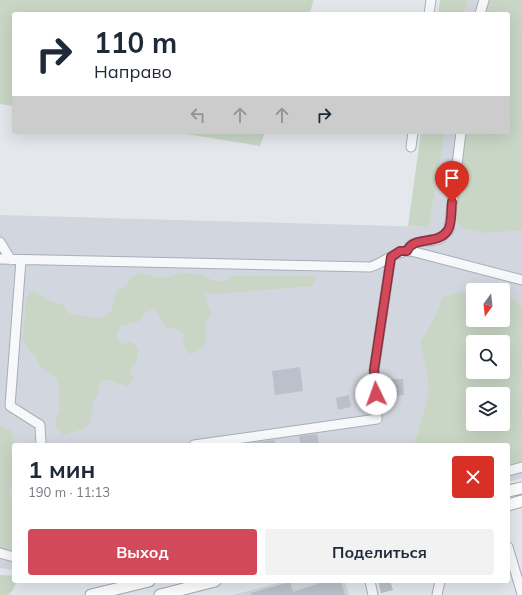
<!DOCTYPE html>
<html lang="ru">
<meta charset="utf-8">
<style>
body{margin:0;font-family:Mulish,sans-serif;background:#f2f2f3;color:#1f2937;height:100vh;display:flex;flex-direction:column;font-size:15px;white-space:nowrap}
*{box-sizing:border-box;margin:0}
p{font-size:13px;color:#747a83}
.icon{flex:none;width:22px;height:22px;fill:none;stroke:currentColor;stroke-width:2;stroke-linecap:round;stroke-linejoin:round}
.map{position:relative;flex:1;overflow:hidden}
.details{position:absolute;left:12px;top:443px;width:498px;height:140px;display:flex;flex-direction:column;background:#fff;border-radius:4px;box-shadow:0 4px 16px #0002}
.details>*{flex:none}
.guide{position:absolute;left:12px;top:12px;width:498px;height:122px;border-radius:4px;box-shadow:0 4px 16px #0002;background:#fff;color:#1f2937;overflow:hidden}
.needle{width:26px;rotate:195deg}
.tools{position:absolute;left:466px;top:283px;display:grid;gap:8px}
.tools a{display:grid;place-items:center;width:44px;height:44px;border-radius:4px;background:#fff;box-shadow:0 4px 16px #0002;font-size:20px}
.pin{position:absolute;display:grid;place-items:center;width:34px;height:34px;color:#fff;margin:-41px -17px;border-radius:50% 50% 50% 0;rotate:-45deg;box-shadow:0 0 4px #0007}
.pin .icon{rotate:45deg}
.me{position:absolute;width:44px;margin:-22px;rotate:357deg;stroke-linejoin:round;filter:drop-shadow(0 0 3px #0008)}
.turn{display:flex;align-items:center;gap:14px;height:84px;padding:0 16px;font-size:18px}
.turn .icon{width:52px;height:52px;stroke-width:2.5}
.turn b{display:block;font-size:28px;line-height:34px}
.lanes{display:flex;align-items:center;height:38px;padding:0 16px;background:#0003;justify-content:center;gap:20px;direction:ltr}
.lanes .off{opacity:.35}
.round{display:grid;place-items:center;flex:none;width:42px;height:42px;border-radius:4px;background:#f2f2f3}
.headline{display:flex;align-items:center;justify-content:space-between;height:68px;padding:0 16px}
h1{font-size:24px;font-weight:700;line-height:30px}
.action{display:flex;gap:8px;margin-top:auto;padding:8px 16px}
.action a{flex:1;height:46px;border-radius:4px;background:#d1495b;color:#fff;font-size:16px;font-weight:700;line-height:46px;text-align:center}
.action a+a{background:#f2f2f3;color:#1f2937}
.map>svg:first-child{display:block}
</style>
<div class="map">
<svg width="522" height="595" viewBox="0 0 522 595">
<rect width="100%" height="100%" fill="#e4e7ec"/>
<!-- built -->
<path fill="#d2d6de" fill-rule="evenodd" d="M468 0H522V478L508 482V445H14V570L0 568V215L429 227 445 132H508V14H464ZM473 290H503V320H473ZM473 342H503V372H473ZM473 394H503V424H473Z
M286 581H345L349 595H233Z"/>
<!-- green -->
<path fill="#c9d6c5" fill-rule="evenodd" d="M0 0H314L309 14H14V106L0 104Z
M440 0H468L464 14H438Z
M490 0H522V230L485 233 462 228 445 209 459 132H508V14H485Z
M174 132H265L260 146Z
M421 132H445L429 227 408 226Z
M140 273 162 279 182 273 202 275 212 280 223 282 232 276H316L313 286 216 294 205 293 207 304 212 313 206 322V343L199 350 189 354 183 345 184 334 176 328 165 327 155 309 146 312 140 321 120 326 116 336 121 345 131 341 138 349 137 361 130 368 133 378 128 387 109 380 99 381V392L93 402 90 423 83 429 64 435 56 428V418L60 409 58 399 60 388 55 377 39 366 36 356 28 349 23 340 26 298 34 291 52 302 62 304 69 313 80 316 102 318 111 312 117 290 126 286 131 277Z
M467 291H473V320H503V296L516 300 522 308V461L508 465V445H414L429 394 427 369 420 343 433 322 443 297ZM473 342H503V372H473ZM473 394H503V424H473Z
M0 427 12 431 13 442 10 452 14 463V484L9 489 10 499 14 507V550L8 553 0 551Z
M0 575 14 576V581H17L13 590 8 595H0Z"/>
<!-- building -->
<path fill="#bbc0ca" d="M300 367 303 391 275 395 272 371Z
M391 379H403L404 395 391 396Z
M349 395 351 407 338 410 336 398Z
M317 434 319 444 301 445 299 436Z
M275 440V445H240V444Z
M326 581H341L345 595H251V593L290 582 293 592Z
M378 581H390L393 590 381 593Z"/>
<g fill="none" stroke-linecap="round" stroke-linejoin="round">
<!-- minor casing -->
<g stroke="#a9aeb7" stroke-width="11">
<path id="minor" d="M429 14 431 0
M480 14 484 0
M411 147 413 132
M0 242 11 260
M407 251C412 238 428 243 439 239 443 237 446 233 449 230L461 132
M0 259 370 267C386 262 394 251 411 251L522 280
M21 260 10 406 40 425 41 445
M194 445 377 419 374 370 391 257
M508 471 522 467
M508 547 522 594
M0 553 14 557
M370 581 373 595
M437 595 440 581"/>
</g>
<!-- major casing -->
<g stroke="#a3abb8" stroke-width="13">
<path id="major" d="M508 491 522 488
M508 505 522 501
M91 595 149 581
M160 595 215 581"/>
</g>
<!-- minor -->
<use href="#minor" stroke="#f7f8fa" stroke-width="9"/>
<!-- major -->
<use href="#major" stroke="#fff" stroke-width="11"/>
</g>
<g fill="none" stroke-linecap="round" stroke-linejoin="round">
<!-- route casing -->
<g stroke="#882f3b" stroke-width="10">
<path id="route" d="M376 394 374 370 391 257 400 251H407C414 235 438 246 448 230 452 224 451 210 452 202"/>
</g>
<!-- route -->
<use href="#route" stroke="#d1495b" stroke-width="7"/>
</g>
</svg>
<div class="tools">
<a><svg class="needle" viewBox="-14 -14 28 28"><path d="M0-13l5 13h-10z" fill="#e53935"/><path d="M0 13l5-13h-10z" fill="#747a83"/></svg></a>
<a><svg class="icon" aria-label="search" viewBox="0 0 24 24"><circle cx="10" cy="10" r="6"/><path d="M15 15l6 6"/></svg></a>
<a><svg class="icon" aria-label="layers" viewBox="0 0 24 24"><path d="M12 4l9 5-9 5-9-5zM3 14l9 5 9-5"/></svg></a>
</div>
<div class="pin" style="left:452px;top:202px;background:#d93025"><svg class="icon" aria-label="arrive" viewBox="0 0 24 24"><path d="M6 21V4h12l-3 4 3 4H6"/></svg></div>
<svg class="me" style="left:376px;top:394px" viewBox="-20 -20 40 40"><circle r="19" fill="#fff"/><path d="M0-13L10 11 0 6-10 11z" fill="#d1495b"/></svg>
<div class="guide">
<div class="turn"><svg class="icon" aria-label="right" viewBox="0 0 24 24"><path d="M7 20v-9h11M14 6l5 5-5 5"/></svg><div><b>110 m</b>Направо</div></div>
<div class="lanes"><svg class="icon off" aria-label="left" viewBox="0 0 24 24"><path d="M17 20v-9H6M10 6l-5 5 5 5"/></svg><svg class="icon off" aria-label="ahead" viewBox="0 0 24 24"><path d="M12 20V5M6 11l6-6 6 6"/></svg><svg class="icon off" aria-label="ahead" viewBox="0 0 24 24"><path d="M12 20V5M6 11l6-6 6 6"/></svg><svg class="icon" aria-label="right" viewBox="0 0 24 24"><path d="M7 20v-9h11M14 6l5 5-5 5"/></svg></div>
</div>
<section class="details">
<div class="headline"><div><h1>1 мин</h1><p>190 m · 11:13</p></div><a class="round" style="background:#d93025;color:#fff"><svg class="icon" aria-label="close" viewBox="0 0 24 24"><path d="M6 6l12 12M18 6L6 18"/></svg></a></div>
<div class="action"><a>Выход</a><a>Поделиться</a></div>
</section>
</div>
